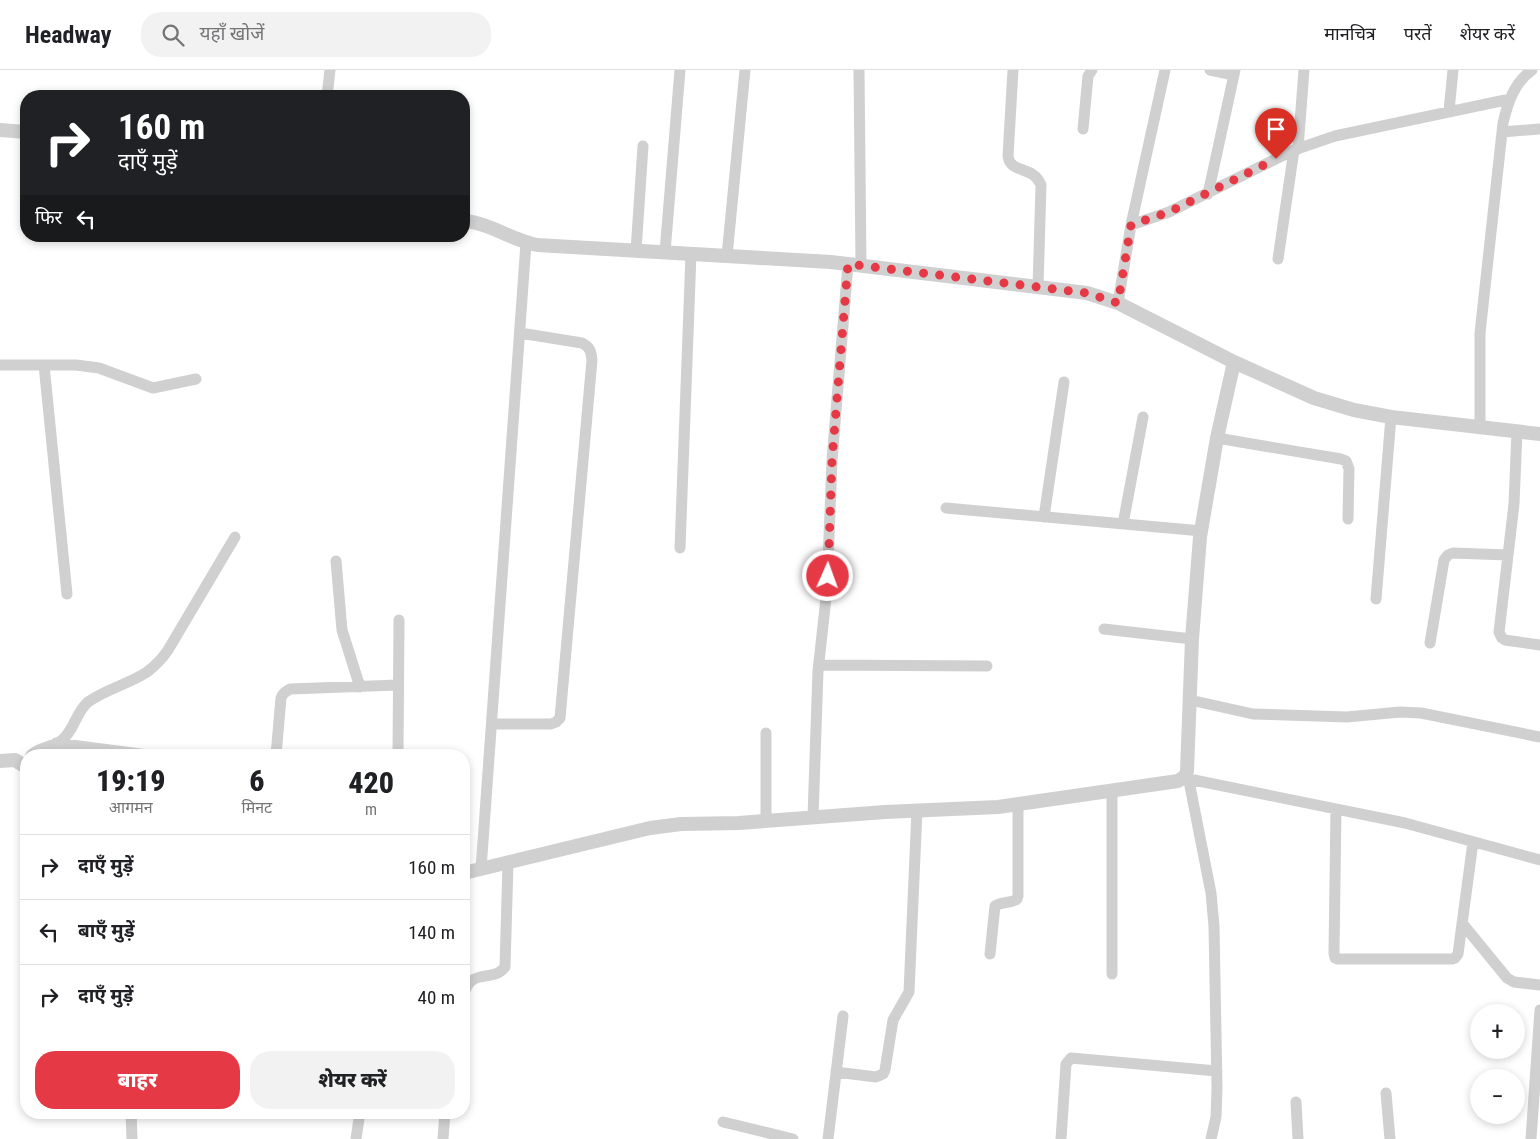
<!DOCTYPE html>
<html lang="hi">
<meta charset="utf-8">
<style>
body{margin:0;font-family:"Roboto Condensed","Noto Sans Devanagari",sans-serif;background:#f2f2f2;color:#202124;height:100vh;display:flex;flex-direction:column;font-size:19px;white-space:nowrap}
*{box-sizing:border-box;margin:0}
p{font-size:16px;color:#757577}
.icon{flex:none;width:28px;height:28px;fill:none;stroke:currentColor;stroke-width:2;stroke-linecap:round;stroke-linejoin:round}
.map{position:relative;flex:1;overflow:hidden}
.details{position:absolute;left:20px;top:679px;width:450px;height:370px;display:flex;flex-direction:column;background:#fff;border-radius:20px;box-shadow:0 2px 8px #0003}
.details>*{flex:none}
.top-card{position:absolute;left:20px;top:20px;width:450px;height:152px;border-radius:20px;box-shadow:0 2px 8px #0003;background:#202124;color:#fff;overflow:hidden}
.buttons{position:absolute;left:1470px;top:934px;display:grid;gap:10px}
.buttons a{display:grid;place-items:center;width:55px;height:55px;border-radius:50%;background:#fff;box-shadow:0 2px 8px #0003;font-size:25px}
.pin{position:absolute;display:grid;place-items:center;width:42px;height:42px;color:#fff;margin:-51px -21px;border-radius:50% 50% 50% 0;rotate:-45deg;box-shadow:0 0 5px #0007}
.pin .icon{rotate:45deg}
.me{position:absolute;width:55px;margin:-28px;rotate:2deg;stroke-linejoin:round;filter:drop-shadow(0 0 4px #0008)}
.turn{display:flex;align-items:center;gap:18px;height:105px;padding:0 15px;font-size:22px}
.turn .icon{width:65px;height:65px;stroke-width:2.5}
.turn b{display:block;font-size:35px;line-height:42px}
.then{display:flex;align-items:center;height:48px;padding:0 15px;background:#0003;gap:10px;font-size:19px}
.eta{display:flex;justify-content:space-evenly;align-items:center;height:85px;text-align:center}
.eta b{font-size:30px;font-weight:800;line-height:35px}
.button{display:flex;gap:10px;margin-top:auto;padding:10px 15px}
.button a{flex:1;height:58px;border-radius:20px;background:#e63946;color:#fff;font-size:20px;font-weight:800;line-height:58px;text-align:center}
.button a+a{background:#f2f2f2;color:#202124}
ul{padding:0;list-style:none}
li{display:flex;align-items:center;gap:15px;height:65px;padding:0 15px;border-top:1px solid #e0e0e0}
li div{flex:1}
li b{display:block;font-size:19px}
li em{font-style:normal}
header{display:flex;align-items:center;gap:30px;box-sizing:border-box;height:70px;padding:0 25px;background:#fff;border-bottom:1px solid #e0e0e0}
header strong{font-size:24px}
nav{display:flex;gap:28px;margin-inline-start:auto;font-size:18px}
.search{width:350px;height:45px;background:#f2f2f2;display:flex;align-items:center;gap:12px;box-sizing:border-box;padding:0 18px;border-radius:20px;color:#757577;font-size:19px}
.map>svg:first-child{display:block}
</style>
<header>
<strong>Headway</strong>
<div class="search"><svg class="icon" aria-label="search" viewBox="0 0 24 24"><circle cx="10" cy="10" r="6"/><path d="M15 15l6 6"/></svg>यहाँ खोजें</div>
<nav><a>मानचित्र</a><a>परतें</a><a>शेयर करें</a></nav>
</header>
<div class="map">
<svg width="1540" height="1069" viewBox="0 0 1540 1069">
<rect width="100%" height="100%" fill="#fff"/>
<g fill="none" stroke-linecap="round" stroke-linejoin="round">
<!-- minor -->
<path stroke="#d0d0d0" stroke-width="11" d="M859 0 861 195
M1013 0 1008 86C1010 104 1033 95 1041 115L1038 217
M1210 0 1234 5
M327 26 330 0
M1449 41 1453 0
M1083 59 1088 6 1092 0
M1502 62 1540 59
M1298 79 1304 0
M1208 124 1235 0
M1131 155 1169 142 1294 80 1335 66 1510 29
M636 181 643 76
M665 182 680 0
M727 186 745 0
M1278 189 1294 80
M1118 233 1131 155 1165 0
M0 295H76L99 298 153 318 196 309
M44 295 67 524
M1480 357V263L1503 53C1508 32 1514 13 1532 0
M1517 361 1514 434 1499 562 1502 568 1505 570 1540 575
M1217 368 1341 389 1346 391 1349 399 1348 449
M946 438 1202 461
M1044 447 1064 312
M1123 454 1143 347
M680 478 691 184
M336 491 342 560 360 617
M1376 529 1391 347
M1104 559 1192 569
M1430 573 1444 490 1448 485 1453 483 1508 485
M819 595 987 596
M1190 630 1253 644 1347 647 1400 642 1421 643 1540 667
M492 654H551L556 652 560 648 592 290C591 281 590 277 582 273L520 263
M766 663V751
M56 673 148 685
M31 685C40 677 53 677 62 670 74 661 76 642 88 632 106 619 129 614 147 602 155 596 162 589 168 580L235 467
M276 685 281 628C283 623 285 622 290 619L398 615
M398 685 399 550
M1187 701 1211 823 1214 856 1217 1018 1216 1047 1211 1069
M1189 709 1405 753 1540 790
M1112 720V904
M1336 739 1334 883 1335 888 1338 889H1452L1455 888 1458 884 1473 772
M813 747 818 601 827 519 832 390 848 194
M481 799 526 173
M1462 853 1507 908 1514 912 1540 915
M990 884 995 836C1002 831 1011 834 1017 829L1018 826V734
M464 924C471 897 493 913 505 897L508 793
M836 1002 876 1007 883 1004 885 1000 893 950 909 922 917 740
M1386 1023 1390 1069
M1296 1032 1298 1069
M131 1042 132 1069
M723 1052 793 1069
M356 1069 360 1042
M443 1069 445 1042
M828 1069 843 946
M1061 1069 1066 994 1071 988 1217 1001
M1531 1069 1540 940"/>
<!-- tertiary -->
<path stroke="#d0d0d0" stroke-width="14" d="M0 60 26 62
M464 151C490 153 511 170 537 175L831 192 1087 223 1118 233 1234 292 1314 328 1354 340 1391 347 1540 364
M0 691 15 690 26 697
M464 803 650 758 681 754 739 753 885 742 998 737 1178 711C1183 708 1186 706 1187 701L1192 569 1200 467 1217 368 1234 292"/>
</g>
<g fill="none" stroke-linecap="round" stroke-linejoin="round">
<!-- route -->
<path stroke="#e63946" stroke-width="9" stroke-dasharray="0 16.2" d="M828 506 832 390 848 194 1087 223 1118 233 1131 155 1169 142 1276 89"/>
</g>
</svg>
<div class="buttons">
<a>+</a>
<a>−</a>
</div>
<div class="pin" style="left:1276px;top:89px;background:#d93025"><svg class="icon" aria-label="arrive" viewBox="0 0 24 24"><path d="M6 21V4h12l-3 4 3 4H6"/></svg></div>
<svg class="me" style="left:828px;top:506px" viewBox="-20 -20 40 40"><circle r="17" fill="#e63946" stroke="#fff" stroke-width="3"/><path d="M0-11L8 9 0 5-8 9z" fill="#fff"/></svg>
<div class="top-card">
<div class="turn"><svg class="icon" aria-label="right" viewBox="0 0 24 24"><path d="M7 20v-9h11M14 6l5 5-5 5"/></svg><div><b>160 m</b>दाएँ मुड़ें</div></div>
<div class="then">फिर<svg class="icon" aria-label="left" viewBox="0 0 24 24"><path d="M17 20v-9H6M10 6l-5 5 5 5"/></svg></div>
</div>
<section class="details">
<div class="eta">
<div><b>19:19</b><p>आगमन</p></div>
<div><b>6</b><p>मिनट</p></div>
<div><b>420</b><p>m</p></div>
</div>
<ul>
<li><svg class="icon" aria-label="right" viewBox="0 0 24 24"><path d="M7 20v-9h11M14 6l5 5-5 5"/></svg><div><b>दाएँ मुड़ें</b></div><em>160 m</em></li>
<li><svg class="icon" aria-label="left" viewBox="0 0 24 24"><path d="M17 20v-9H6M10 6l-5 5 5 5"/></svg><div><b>बाएँ मुड़ें</b></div><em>140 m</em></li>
<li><svg class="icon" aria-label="right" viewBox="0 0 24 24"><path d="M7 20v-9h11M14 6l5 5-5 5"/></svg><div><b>दाएँ मुड़ें</b></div><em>40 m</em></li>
</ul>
<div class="button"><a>बाहर</a><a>शेयर करें</a></div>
</section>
</div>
